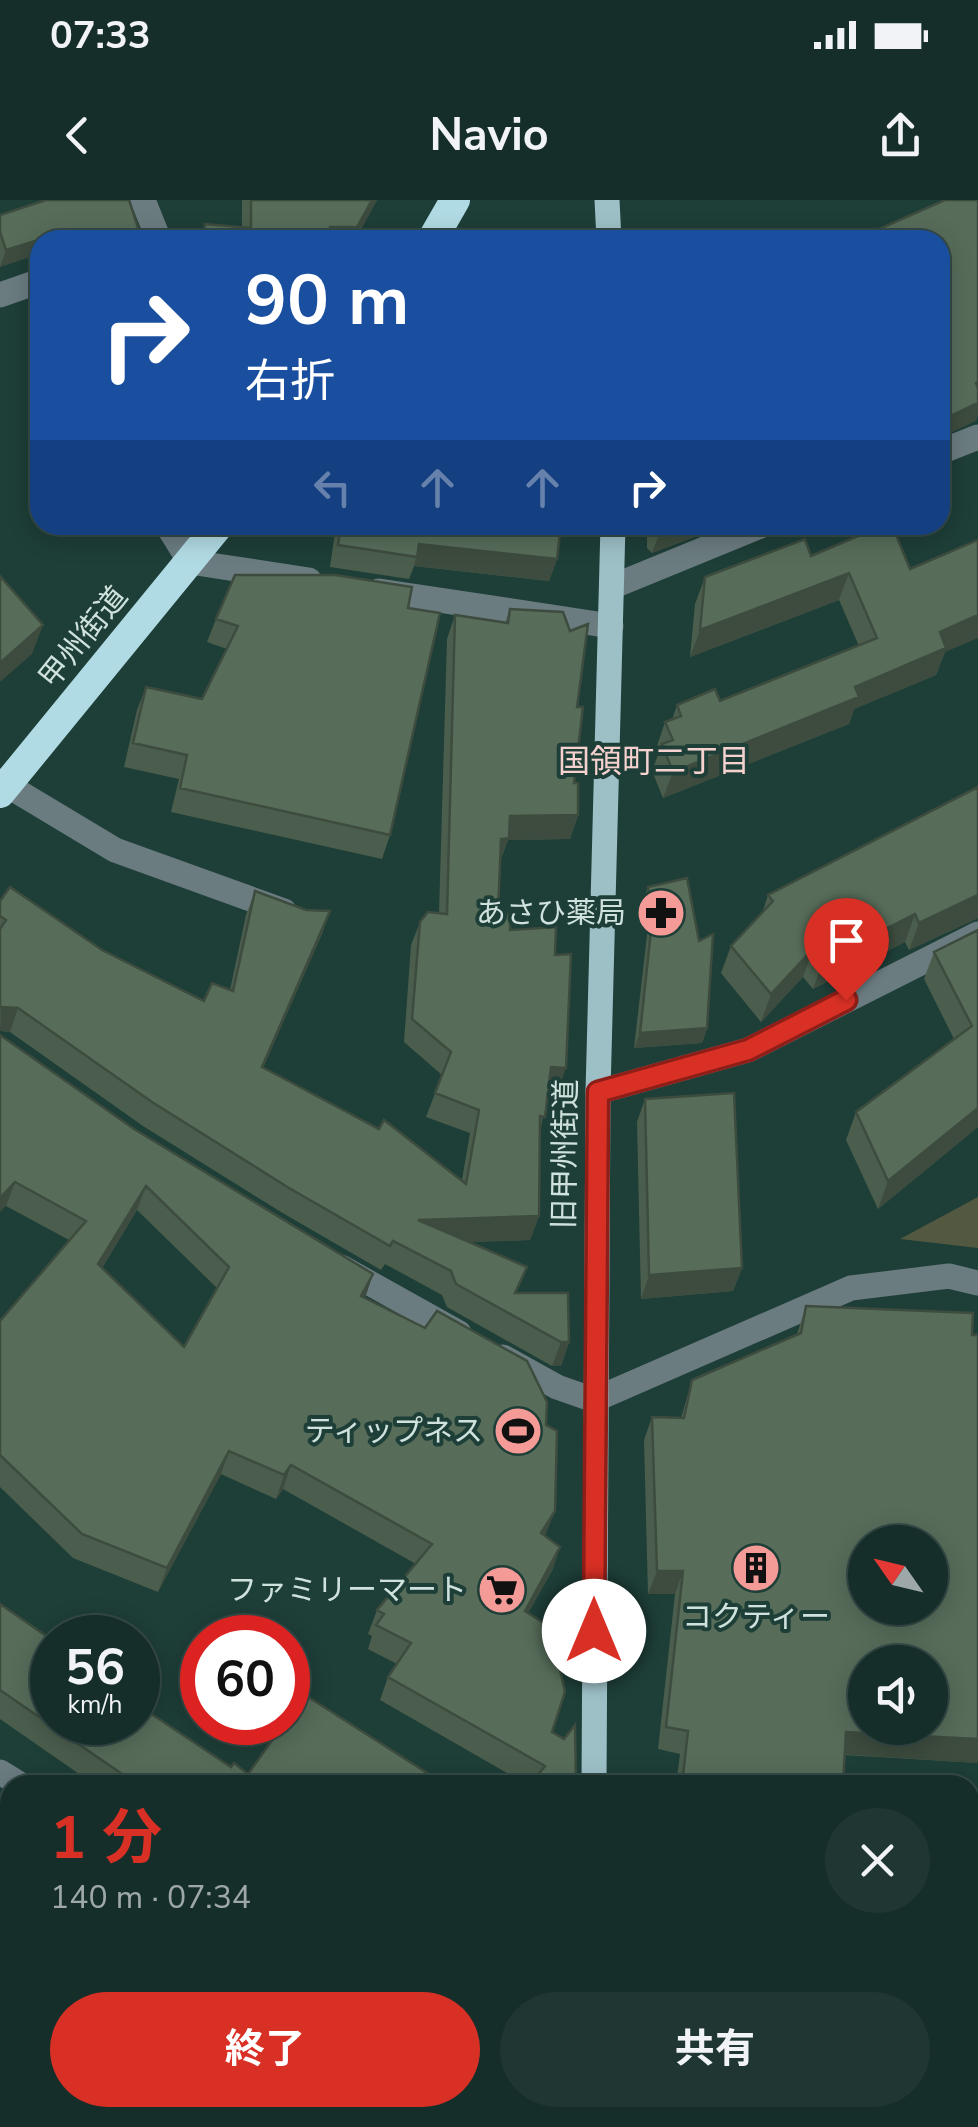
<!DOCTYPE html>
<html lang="ja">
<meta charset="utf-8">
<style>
body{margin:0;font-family:"Nunito Sans","Noto Sans JP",sans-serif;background:#1f3632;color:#f1f3f6;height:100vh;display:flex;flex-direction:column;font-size:38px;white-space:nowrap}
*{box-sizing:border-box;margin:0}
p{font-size:32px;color:#9ea8a8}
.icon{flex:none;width:55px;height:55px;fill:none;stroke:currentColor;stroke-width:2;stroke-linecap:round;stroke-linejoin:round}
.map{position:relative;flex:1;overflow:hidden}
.drawer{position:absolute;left:0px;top:1575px;width:980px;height:352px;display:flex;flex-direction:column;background:#162e2a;border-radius:30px 30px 0 0;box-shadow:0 5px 25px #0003,0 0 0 2px #354a47}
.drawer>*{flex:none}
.banner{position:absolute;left:30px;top:30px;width:920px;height:305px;border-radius:30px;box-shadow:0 5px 25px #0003,0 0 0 2px #354a47;background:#1a4fa0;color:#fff;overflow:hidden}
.needle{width:65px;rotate:304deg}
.tools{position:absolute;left:848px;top:1325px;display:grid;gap:20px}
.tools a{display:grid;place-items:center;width:100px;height:100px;border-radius:50%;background:#162e2a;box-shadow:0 5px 25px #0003,0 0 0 2px #354a47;font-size:50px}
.speed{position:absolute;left:30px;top:1415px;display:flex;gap:20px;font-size:50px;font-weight:700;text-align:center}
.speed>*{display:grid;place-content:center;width:130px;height:130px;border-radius:50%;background:#162e2a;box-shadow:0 5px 25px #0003,0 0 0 2px #354a47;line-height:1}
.speed small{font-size:25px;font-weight:400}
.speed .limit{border:15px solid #d22;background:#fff;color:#111}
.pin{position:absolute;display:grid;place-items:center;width:85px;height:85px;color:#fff;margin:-102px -42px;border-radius:50% 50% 50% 0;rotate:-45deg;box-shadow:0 0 10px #0007}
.pin .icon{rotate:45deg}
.me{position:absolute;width:110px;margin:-55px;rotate:0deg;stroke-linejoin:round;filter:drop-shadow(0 0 8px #0008)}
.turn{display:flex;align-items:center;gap:35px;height:210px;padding:0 50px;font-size:45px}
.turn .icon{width:130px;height:130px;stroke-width:2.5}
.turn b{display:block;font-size:70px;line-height:85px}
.lanes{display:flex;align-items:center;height:95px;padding:0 50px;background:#0003;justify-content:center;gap:50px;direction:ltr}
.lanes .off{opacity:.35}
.round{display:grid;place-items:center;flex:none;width:105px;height:105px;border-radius:52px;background:#1f3632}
.head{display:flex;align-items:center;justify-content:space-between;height:170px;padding:0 50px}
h1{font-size:60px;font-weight:700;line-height:75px;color:#d93025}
.primary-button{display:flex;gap:20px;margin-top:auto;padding:20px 50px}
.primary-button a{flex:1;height:115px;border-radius:60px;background:#d93025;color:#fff;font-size:40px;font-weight:700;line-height:115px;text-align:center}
.primary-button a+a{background:#1f3632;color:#f1f3f6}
.status{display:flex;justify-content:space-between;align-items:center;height:70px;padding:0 50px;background:#162e2a;direction:ltr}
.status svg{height:28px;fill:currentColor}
header{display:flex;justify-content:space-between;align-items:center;height:130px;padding:0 50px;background:#162e2a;font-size:45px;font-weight:700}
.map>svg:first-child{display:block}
</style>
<div class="status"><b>07:33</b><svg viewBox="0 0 49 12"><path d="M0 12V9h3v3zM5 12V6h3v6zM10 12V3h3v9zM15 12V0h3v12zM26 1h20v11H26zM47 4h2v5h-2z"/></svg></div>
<header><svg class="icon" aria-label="back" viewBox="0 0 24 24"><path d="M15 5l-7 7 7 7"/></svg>Navio<svg class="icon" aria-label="share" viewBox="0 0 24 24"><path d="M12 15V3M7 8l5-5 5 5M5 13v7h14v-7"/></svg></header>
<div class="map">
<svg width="978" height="1927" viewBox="0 0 978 1927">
<rect width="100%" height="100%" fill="#1e3e38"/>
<!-- green -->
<path fill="#535841" d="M978 997V1048L900 1039Z"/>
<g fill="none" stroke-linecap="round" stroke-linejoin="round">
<!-- minor -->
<path stroke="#6b7c80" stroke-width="25" d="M143 0 159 40
M0 95 40 81
M940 252 978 237
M167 325 190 362 309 380
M614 386 763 325
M379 391 611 426
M0 581 115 650 284 711
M598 892 748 850 978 734
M341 1067 459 1133
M503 1157 557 1187 594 1200 851 1088 949 1076 978 1083
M0 1572 21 1585
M190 1918 199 1927
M135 1927 145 1918"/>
<!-- major -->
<path stroke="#9dc0c7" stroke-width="25" d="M607 0 609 40
M594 1585 598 892 613 325
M970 1877H978
M601 1927V1918"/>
<!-- highway -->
<path stroke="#b1dbe4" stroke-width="30" d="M432 40 455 0
M0 593 219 325"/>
</g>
<!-- wall -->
<path fill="#4b5e4d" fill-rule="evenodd" d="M242 0H377L355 40H199L205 24 242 27Z
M0 15 142 40H40L0 67Z
M336 325H561L557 359 549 381 414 366 409 379 330 367Z
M647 325H726L652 353 647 348Z
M884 325 945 452 936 475 854 509 849 524 663 598 652 571 658 555 656 549 665 522 672 520 677 505 720 501 859 446 839 400 690 457 695 404 705 377 811 356Z
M408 408 390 635 382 659 171 612 179 579 124 567 137 510 146 487 202 499 227 449 207 442 216 419Z
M510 409 577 507 574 583 578 615 570 639 508 640 500 662 498 714 510 730 555 755 558 891H548L540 932 539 1016 530 1040 469 1042 518 1093 569 1142 561 1166H552L447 1107 442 1095 385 1064 381 1070 281 1012 143 926 10 832 0 831V701L204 801 230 790 246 715 255 691 306 710 330 711 322 734 263 868 462 980 470 933 426 917 442 875 404 842 411 745 420 722 439 713 447 439 455 415 505 423Z
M978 587V718L909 750 905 742 813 789 803 777 761 822 721 773 731 746 762 714 768 695Z
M648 687 707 828 702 843 634 848 648 727 643 702Z
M978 730V927L878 1009 846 940 856 912 954 839 924 779 934 752Z
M0 835 134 929 373 1074 365 1098 545 1336 560 1347 552 1371 528 1413 558 1459 552 1532 576 1585H528L380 1500 388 1477 397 1464 368 1449 372 1436 368 1434 377 1410 416 1364 283 1289 276 1299 221 1274 158 1392 73 1358 0 1287V1121L69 1040 6 1006ZM137 1010 217 1088 184 1147 102 1068Z
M645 899 742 1068 733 1091 641 1099 637 922Z
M806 1106 972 1135 978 1563 844 1555 843 1585H676L680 1554 658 1549 675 1394H648L644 1240 652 1217 681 1218 692 1180 797 1134Z
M0 1404 52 1522 231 1567 248 1574 446 1585H95L0 1519Z
M0 1609 10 1615V1716L0 1710Z
M0 1784 10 1791V1863L0 1856Z
M714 1918H754V1927H711Z"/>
<!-- shaded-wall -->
<path fill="#3d4c3f" d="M372 0H377L355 40H326L330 27Z
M51 36 49 40H40V54L0 67 6 50Z
M978 203V215L976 221 940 238V221Z
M678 325H726L652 353 660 332Z
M419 344 557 359 549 381 414 366Z
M849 373 839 400 690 457 700 430Z
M978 415V438L945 452 936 475 854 509 849 524 663 598 673 572 855 487 940 432Z
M43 425 32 454 0 482V463Z
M578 615 570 639 508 640 500 662H492L510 616Z
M978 695V718L909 750 919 723Z
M330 711 322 734 253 891 262 867Z
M915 714 905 742 813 789 823 761Z
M813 749 803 777 761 822 771 794Z
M1 807 18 808 10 832 0 831Z
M707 828 702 843 634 848 640 833Z
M551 867 566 868 558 891H542Z
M978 908V927L878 1009 888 981Z
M15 982 6 1006 0 1012V998Z
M146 986 137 1010 90 1088 98 1064Z
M539 1016 530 1040 410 1044 418 1020Z
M742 1068 733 1091 641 1099 649 1075Z
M373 1074 365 1098 361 1096Z
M561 1142H569L561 1166H552Z
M229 1251 221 1274 158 1392 167 1368Z
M291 1265 283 1289 276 1299 284 1275Z
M555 1311 546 1334 533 1357 541 1333Z
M560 1347 552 1371 516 1434 525 1411Z
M657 1371H683L675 1394H648Z
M846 1532 978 1539V1563L838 1554Z
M97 1918H109L100 1927H86Z"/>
<!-- building -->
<path fill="#576d5a" stroke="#3d4c3f" stroke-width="2.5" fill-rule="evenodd" d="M46 0H129L142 40H52L51 36 6 50 0 32V15Z
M251 0H372L357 27H330L329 40H203L205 24 251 28Z
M945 0H978V182L976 183 978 188V203L940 221V40H854Z
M341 325H561L557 359 419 344 417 357 338 345Z
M654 325H678L660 332Z
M884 325H892L910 369 978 340V415L940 432 946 448 855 487 859 497 673 572 662 544 673 540 665 522 681 516 677 505 715 489 720 501 877 438 849 373 700 430 705 377 805 339 811 356Z
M235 375H335L412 387 408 408 440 413 390 635 180 588 187 555 133 543 146 487 202 499 238 426 216 419Z
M0 376 43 425 0 463Z
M510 409 563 412 570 431 588 424 577 507H583L574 583H578V615L510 616 509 638 501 639 498 714H510V730L556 727 555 755 571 754 566 868 551 867 545 917 540 916 539 1016 418 1020 527 1067 515 1093H568L569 1142H561L456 1084 451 1071 393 1041 390 1046 289 988 152 902 18 808 1 807 0 809V729L6 720 0 716V701L10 687 102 750 204 801 212 783 233 791 255 691 306 710 330 711 262 867 379 929 384 920 466 984 479 910 435 893 451 852 412 819 420 722 428 712 447 714 455 415 508 423Z
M978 587V695L919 723 915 714 823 761 813 749 771 794 731 746 773 701 768 695Z
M687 678 699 741 713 734 707 828 640 833 653 712 648 687Z
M978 730V908L888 981 856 912 972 826 934 752Z
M0 835 134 929 373 1074 361 1096 425 1128 437 1111 527 1161 547 1202 546 1225 557 1231 555 1311 541 1333 560 1347 525 1411 566 1437 556 1451 565 1492 552 1532 564 1539 575 1525 576 1585H530L545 1566 388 1477 411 1443 376 1425 384 1414 377 1410 432 1344 291 1265 284 1275 229 1251 167 1368 82 1334 0 1255V1121L86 1021 15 982 0 998ZM146 986 229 1067 184 1147 98 1064Z
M734 893 742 1068 649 1075 645 899Z
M806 1106 973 1113 972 1135H978V1539L846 1532 843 1585H682L688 1531 666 1527 683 1371H657L652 1217 684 1218 692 1180 801 1133ZM865 1342H930V1408H865ZM865 1462H930V1528H865Z
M0 1404 52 1440V1522H138V1505L231 1567 234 1563 248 1574 285 1522H288V1519L305 1495 446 1585H172L167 1581 165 1585H138L0 1490Z
M0 1609 10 1615V1694L0 1688Z
M0 1784 10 1791V1840L0 1833Z
M11 1918H55L58 1921 73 1924 82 1918H97L86 1927H1Z
M297 1918H479L502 1927H394L384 1923 382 1927H289Z
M720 1918H754V1927H721Z
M900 1918H909L930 1927H896Z"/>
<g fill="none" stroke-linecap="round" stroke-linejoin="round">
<!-- route casing -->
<g stroke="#8d1f18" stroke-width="25">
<path id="route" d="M594 1431 598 892 748 850 846 800"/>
</g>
<!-- route -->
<use href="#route" stroke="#d93025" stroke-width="18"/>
</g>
<!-- icons -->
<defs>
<g id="pharmacy-disc" transform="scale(2.5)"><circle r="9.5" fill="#f59b97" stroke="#1e3e38"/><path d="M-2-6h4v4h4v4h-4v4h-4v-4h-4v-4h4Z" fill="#111"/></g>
<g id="stadium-disc" transform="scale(2.5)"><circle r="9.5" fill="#f59b97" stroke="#1e3e38"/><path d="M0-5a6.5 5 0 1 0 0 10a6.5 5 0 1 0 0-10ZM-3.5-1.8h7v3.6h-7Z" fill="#111"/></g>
<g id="building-disc" transform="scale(2.5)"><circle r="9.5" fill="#f59b97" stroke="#1e3e38"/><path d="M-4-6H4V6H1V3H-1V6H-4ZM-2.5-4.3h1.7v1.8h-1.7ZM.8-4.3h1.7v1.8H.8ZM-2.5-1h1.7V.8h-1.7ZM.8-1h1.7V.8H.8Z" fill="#111"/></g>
<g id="supermarket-disc" transform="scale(2.5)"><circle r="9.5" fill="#f59b97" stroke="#1e3e38"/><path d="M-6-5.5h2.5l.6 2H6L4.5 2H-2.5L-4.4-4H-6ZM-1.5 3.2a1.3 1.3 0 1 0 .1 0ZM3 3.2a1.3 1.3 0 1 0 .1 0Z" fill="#111"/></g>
</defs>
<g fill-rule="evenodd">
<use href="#pharmacy-disc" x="661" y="713"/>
<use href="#stadium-disc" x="518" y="1231"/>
<use href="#building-disc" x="756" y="1368"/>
<use href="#supermarket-disc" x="502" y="1390"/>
</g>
<g text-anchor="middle" stroke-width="8" stroke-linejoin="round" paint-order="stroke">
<!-- street labels -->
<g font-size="30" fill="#d0e2de" stroke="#1e3e38">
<text transform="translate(83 437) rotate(-51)" y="10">甲州街道</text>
<text transform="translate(565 954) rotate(-89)" y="10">旧甲州街道</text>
</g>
<!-- poi labels -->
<g font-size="30" fill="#d0e2de" stroke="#1e3e38" text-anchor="end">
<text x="626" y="723">あさひ薬局</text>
<text x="483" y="1241">ティップネス</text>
<text x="467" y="1400">ファミリーマート</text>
<text x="756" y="1427" text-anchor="middle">コクティー</text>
</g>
<!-- neighbourhood labels -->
<g font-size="32" fill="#f5d1cf" stroke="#1e3e38">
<text x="654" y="572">国領町二丁目</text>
</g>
</g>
</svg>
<div class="tools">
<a><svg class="needle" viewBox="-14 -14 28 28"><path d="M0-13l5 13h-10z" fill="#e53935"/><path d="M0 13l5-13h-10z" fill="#9ea8a8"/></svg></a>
<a><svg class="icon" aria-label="sound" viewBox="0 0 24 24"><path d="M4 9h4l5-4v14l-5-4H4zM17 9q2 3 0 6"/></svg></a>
</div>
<div class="speed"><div>56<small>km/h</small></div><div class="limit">60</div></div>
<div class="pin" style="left:846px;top:800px;background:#d93025"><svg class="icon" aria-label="arrive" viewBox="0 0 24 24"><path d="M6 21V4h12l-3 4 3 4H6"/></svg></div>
<svg class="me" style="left:594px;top:1431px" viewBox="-20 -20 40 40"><circle r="19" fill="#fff"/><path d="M0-13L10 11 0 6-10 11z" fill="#d93025"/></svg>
<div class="banner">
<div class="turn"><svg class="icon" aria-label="right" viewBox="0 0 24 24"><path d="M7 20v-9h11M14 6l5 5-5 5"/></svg><div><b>90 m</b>右折</div></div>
<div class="lanes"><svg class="icon off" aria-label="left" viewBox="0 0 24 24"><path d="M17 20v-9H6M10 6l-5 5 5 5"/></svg><svg class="icon off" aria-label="ahead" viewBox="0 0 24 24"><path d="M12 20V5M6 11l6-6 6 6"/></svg><svg class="icon off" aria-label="ahead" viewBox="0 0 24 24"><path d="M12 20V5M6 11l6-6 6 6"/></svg><svg class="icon" aria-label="right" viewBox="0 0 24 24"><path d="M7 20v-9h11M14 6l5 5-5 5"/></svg></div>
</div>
<section class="drawer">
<div class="head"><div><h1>1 分</h1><p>140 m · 07:34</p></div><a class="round"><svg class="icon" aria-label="close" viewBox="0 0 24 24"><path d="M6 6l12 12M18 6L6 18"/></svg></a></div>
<div class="primary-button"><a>終了</a><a>共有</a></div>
</section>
</div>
